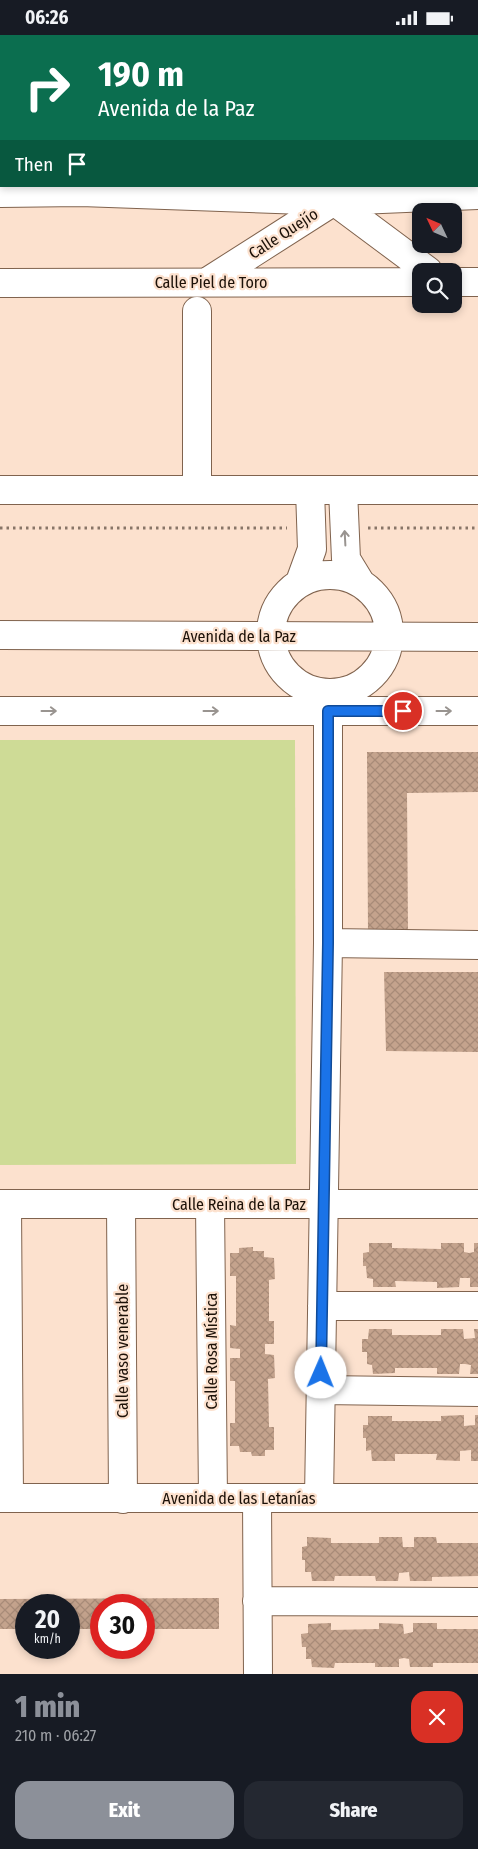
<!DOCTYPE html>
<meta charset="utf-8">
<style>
body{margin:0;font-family:"Fira Sans Condensed",sans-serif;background:#242831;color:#f1f3f6;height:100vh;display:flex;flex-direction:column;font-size:19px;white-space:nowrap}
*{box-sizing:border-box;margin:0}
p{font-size:16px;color:#9ea1a6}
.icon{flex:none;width:28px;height:28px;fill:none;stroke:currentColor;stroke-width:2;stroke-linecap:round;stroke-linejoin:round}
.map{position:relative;height:1639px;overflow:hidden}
.sheet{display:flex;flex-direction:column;background:#171b24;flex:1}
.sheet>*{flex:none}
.hud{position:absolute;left:0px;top:0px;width:479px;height:152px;box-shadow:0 2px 8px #0003;background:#0b6e4f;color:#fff;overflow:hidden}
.needle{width:32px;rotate:314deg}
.tools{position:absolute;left:412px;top:168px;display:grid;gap:10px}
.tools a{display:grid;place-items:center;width:50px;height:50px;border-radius:10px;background:#171b24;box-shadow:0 2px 8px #0003;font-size:25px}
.speed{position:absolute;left:15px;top:1559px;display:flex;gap:10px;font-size:25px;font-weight:700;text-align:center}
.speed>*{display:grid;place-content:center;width:65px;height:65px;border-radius:50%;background:#171b24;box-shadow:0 2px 8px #0003;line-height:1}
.speed small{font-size:12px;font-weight:400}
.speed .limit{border:8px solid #d22;background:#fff;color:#111}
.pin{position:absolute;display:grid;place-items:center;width:42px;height:42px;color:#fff;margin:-21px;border:2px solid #fff;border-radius:50%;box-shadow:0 1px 5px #0007}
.me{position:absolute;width:55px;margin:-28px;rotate:1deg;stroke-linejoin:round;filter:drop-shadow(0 0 4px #0008)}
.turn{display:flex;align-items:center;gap:18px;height:105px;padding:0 15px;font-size:22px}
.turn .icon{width:65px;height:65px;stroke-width:2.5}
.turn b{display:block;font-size:35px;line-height:42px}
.then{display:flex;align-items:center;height:48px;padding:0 15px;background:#0003;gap:10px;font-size:19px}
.round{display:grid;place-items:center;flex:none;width:52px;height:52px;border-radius:15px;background:#242831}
.summary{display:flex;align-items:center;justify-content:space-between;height:85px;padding:0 15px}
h1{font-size:30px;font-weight:800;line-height:38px;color:#8c9099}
.action{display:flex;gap:10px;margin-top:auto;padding:10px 15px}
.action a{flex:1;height:58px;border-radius:15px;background:#8c9099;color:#fff;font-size:20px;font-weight:800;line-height:58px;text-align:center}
.action a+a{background:#242831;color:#f1f3f6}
.status{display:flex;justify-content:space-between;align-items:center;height:35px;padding:0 25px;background:#171b24;direction:ltr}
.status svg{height:14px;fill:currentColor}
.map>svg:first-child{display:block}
</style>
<div class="status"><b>06:26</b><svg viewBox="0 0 49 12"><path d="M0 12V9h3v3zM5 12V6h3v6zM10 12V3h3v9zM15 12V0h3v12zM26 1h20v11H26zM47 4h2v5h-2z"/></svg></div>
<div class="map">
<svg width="478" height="1639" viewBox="0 0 478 1639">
<defs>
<pattern id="building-cross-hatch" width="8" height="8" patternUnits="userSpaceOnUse" patternTransform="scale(1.25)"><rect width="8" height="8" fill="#c4a38d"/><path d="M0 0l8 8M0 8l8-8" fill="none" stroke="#a88b78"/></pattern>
</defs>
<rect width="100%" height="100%" fill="#fce1ce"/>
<!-- green -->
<path fill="#cedb96" d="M0 705H295L296 1129 0 1130Z"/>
<!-- building -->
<path fill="url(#building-cross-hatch)" d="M367 717H478V757L407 758 408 899H368Z
M384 937H478V1017L386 1016Z
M369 1208H392V1213L441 1214V1208H464V1217L469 1218 474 1217V1208H478V1252H470V1243H460L459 1252 437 1253V1247L395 1246 396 1252H373V1244L367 1243 366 1231H363V1218L369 1217Z
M253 1212V1216H264V1222L274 1223 275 1244 269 1245V1286H274V1309H265V1319L274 1320 275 1343 268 1344 269 1392H274V1415H265V1421H252L251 1417H240L239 1411H230V1388H235V1346H230V1323H240V1314L230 1313V1290L236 1291V1241H230V1218H239V1213Z
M369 1294H392V1300H441V1294H463L464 1304 475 1303 474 1294H478V1339H470L471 1330 465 1329H460L459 1339H437V1333H395V1338L373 1339 372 1330 367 1329V1317H362V1304H368Z
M464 1380V1391L475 1390V1380H478V1426H471V1415L460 1416V1426L436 1425 437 1419H395V1426H372L371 1415 366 1416V1403H363V1390H368V1381H392V1386H441V1381Z
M307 1502 331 1503V1508H379V1502H402L403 1512H414V1502H436L437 1508H478V1541L432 1542V1546H410L409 1537 399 1538 398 1546H376L375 1541H335L334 1546H312L311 1537H305V1525H302V1512L307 1511Z
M219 1563V1594H144V1570H101V1594H69V1570H26V1594H0V1564Z
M331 1588V1595L379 1594V1588L403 1589 404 1599 413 1597V1588H437V1594H478V1628H433V1632H410L409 1624 404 1623 399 1624V1632H375V1628H335L334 1633 312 1632 311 1624H306V1612H302L301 1599 308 1598V1589Z"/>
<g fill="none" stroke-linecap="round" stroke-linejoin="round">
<!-- minor casing -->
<g stroke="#80634e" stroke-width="30">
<path id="minor" d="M318 0V1
M0 158 81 157 334 166 478 160
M334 166 428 236
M207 247 334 166 333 163
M454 247H478
M0 248 421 247
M197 276V455
M0 455H478
M0 676H478
M328 908 478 910
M0 1169H478
M7 1169 9 1463
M121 1169 123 1464
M210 1169 213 1463
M322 1271H478
M321 1355 478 1357
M0 1463H478
M257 1463 258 1639
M319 1463 328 908V658
M257 1566 478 1567"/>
</g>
<!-- major casing -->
<g stroke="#80634e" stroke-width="30">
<path id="major" d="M343 455 346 524 360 547
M271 599a59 59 0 1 1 118 0a59 59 0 1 1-118 0Z
M300 547 312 514 310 455
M0 600 478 602"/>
</g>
<!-- path -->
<path stroke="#887567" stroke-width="3" stroke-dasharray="2.5 4" stroke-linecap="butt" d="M0 493H287
M368 493H478"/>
<!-- minor -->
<use href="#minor" stroke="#fff" stroke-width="28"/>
<!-- major -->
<use href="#major" stroke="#fff" stroke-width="28"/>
</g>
<!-- one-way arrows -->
<defs><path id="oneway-shaft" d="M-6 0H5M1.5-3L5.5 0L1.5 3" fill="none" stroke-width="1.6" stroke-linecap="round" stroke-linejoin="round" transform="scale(1.25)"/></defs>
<g stroke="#999490">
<use href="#oneway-shaft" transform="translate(345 503) rotate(-93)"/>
<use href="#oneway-shaft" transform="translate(49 676)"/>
<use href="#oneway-shaft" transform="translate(211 676)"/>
<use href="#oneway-shaft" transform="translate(444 676)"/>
</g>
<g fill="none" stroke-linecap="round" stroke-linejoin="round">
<!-- route casing -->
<g stroke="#114b97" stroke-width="12">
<path id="route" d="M321 1338 328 908V676H403"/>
</g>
<!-- route -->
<use href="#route" stroke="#1a73e8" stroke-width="9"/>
</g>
<g text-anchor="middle" stroke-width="4.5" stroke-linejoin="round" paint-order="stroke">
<!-- street labels -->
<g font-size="16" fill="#1c1108" stroke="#fce1ce">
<text transform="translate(283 198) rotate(-33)" y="6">Calle Quejío</text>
<text x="211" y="253">Calle Piel de Toro</text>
<text x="239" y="607">Avenida de la Paz</text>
<text x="239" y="1175">Calle Reina de la Paz</text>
<text transform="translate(122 1316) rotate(-90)" y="6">Calle vaso venerable</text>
<text transform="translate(211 1316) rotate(-90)" y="6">Calle Rosa Mística</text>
<text x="239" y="1469">Avenida de las Letanías</text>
</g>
</g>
</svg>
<div class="tools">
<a><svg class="needle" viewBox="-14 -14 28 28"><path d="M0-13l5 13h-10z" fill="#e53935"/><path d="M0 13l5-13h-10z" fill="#9ea1a6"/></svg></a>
<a><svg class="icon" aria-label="search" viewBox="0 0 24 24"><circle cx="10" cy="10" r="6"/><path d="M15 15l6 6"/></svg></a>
</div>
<div class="speed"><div>20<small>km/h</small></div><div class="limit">30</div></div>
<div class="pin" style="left:403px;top:676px;background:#d93025"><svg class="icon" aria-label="arrive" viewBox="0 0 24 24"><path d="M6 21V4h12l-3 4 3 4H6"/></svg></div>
<svg class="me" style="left:321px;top:1338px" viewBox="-20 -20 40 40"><circle r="19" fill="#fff"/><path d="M0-13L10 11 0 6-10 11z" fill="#1a73e8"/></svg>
<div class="hud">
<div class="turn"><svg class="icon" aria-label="right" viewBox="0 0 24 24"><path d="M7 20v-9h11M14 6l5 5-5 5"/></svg><div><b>190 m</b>Avenida de la Paz</div></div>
<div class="then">Then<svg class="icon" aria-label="arrive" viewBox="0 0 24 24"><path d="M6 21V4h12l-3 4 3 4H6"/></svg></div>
</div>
</div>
<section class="sheet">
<div class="summary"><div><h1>1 min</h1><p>210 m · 06:27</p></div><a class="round" style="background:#d93025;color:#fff"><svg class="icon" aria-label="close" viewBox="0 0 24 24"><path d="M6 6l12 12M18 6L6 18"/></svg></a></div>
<div class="action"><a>Exit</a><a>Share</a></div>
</section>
